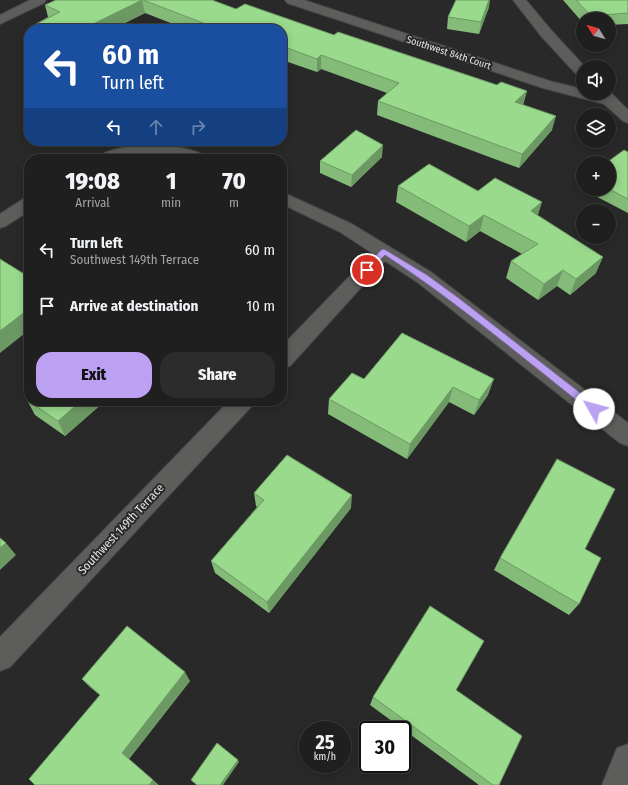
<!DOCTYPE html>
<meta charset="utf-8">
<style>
body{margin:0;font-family:"Fira Sans Condensed",sans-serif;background:#2b2c2b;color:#f1f3f6;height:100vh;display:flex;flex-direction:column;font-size:15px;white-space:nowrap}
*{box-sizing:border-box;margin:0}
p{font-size:13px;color:#a1a2a4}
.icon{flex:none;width:22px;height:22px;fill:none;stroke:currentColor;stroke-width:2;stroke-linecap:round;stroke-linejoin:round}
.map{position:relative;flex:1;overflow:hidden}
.sheet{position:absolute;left:24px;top:154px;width:263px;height:252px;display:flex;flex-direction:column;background:#1e1f1e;border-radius:16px;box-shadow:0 2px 10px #0003,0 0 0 1px #3c3d3c}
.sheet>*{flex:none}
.guide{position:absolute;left:24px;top:24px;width:263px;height:122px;border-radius:16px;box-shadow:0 2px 10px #0003,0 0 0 1px #3c3d3c;background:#1a4fa0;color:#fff;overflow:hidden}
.needle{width:26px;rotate:307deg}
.tools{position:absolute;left:576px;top:12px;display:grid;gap:8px}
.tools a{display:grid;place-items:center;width:40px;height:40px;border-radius:50%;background:#1e1f1e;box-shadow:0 2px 10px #0003,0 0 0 1px #3c3d3c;font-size:20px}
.speed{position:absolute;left:299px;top:721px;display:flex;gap:8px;font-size:20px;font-weight:700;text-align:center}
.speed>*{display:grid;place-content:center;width:52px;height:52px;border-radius:50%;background:#1e1f1e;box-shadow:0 2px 10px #0003,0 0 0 1px #3c3d3c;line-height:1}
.speed small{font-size:10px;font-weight:400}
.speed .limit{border:2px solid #111;border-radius:6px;background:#fff;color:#111}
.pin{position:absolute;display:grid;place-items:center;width:34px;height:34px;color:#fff;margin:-17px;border:2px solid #fff;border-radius:50%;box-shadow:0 1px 4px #0007}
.me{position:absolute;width:44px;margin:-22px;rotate:308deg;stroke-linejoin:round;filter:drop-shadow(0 0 3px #0008)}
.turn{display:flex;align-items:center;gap:14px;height:84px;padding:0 12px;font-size:18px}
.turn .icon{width:52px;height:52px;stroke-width:2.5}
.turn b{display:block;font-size:28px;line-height:34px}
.lanes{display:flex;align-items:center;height:38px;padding:0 12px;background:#0003;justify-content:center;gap:20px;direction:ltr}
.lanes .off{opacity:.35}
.eta{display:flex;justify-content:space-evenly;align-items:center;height:68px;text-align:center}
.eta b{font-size:24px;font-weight:800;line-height:28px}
.cta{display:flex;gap:8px;margin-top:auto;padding:8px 12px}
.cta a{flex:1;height:46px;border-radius:16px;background:#bca0f2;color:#111;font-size:16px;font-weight:800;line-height:46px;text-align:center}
.cta a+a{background:#2b2c2b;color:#f1f3f6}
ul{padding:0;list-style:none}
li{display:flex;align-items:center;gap:12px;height:56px;padding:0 12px}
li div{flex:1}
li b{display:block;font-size:15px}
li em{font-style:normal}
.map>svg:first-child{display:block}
</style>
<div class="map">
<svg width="628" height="785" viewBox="0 0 628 785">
<rect width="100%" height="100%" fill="#282928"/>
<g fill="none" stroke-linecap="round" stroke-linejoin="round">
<!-- minor casing -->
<g stroke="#444543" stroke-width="2">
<path id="minor" d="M30 0H46L44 3 0 24V15Z
M285 0H304L553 82 583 89V93H609V91L628 110V123L623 121 604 104 543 88 287 3Z
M513 0H526L551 30 585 67H583V77L578 76 541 36Z
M152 145C165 145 200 148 208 159H185L152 154 120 159H96C103 148 139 145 152 145Z
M282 192 352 224 431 272 628 423V446L620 443 417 282 385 261 290 366 282 368V346L372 253 340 232 282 204Z
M29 197V211L6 226 0 228V214L23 199Z
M229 401H254L251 407 10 667 0 671V637Z
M628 744V785H602L617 748Z"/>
</g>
<!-- minor -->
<use href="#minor" fill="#5d5e5c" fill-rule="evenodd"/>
</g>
<!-- wall -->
<path fill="#84bb79" d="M56 0H212L236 9 334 35 497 85 527 91 523 105 552 130 519 168 377 115 378 101 387 93 321 69 317 72 282 60V29H186L145 13 113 29H33L32 26 48 17 45 5Z
M563 0H628V24L609 25V19H583V23Z
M489 7 479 34 447 29 448 17Z
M628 152V213L582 189 583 187V189H609V163Z
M382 157 351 187 320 173V161Z
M398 186 478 191 538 216 596 273 570 295 557 286 538 300 506 278 511 261 522 254 480 231 466 242 396 202Z
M402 333 488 395 474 415 449 402 407 459 328 414 329 399 364 379Z
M27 400 105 401 65 436 35 415Z
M254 493 351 508 269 613 215 573 211 561 257 507 256 506Z
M585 549 579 604 569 615 494 570 500 558Z
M82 679 190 681 129 759 35 785 100 695 91 688Z
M373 697 499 785H479L370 705Z"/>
<!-- shaded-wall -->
<path fill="#6c9963" d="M142 0 145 13 113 29H83Z
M489 0H490L489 7 479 34 481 22Z
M226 26 227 29H221Z
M321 55V69L317 72V59Z
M527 91 523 104 512 116 515 102Z
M556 116 552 130 519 168 522 154Z
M383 145 382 157 351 187 352 175Z
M542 202 537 218 531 211Z
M484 215 480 231 466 242 469 226Z
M603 257 596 273 570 295 576 279Z
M563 270 557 286 538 300 544 284Z
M29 309V330L0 353V331Z
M494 379 488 395 474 415 479 400Z
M453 387 449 402 407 459 410 444Z
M81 401H105L65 436 58 421Z
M352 495 351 508 269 613 267 602Z
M6 543 16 555 0 570V548Z
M185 672 190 681 129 759 159 785H149L122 753Z
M238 760 239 762 223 785H220Z"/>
<!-- building -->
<path fill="#9ada8d" stroke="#6c9963" d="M56 0H142L83 29H41L32 26 60 12 45 5Z
M143 0H212L236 9 245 4 334 35 338 32 497 85 501 82 527 91 515 102 556 116 522 154 378 101 399 83 321 55 317 59 282 46V29H234L226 26 221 29H219Z
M456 0H489L481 22 448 17Z
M576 0H628V13L591 16Z
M356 130 383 145 352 175 320 161Z
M624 150 628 152V199L609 189V163H606Z
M429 164 478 191 495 178 542 202 531 211 603 257 576 279 563 270 544 284 511 261 538 244 484 215 469 226 398 186Z
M0 259 29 277V309L0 331Z
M402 333 494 379 479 400 453 387 410 444 329 399 352 373 364 379Z
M29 398V401H81L58 421 27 400Z
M287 455 352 495 267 602 211 561 264 500 254 493Z
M557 459 615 489 585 549 601 558 579 604 500 558Z
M0 538 6 543 0 548Z
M430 606 484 641 456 690 522 736 499 785H493L373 697Z
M127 626 185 672 122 753 153 780 149 785H35L29 779 100 695 82 679Z
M217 743 238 760 220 785H197L191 780Z"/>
<!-- route -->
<path fill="#bca0f2" stroke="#7a689d" d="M384 249 427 275 460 299 597 406 598 409 597 411H590C523 358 457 302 385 255L370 271H365V268L381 250Z"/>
<g text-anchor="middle" stroke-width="4" stroke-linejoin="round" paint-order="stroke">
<!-- far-street labels -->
<g font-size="10" fill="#e5e6e4" stroke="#282928">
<text transform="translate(449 52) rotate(18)" y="4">Southwest 84th Court</text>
</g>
<!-- street labels -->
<g font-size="12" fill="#e5e6e4" stroke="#282928">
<text transform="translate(121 529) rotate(-47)" y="4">Southwest 149th Terrace</text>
</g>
</g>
</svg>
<div class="tools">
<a><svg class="needle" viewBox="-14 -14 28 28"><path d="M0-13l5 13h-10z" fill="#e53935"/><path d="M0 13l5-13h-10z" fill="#a1a2a4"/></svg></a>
<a><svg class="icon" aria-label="sound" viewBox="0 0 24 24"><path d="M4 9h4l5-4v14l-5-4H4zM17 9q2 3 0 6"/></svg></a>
<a><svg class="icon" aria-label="layers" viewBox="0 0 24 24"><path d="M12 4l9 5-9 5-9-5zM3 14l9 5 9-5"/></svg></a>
<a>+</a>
<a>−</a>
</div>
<div class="speed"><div>25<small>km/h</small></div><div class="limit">30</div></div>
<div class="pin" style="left:367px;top:270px;background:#d93025"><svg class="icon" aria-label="arrive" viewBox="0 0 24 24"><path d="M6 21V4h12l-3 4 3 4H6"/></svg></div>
<svg class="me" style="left:594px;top:409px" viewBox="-20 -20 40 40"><circle r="19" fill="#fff"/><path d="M0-13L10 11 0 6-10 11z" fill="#bca0f2"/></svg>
<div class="guide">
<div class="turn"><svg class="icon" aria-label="left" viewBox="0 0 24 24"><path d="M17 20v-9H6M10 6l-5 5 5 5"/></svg><div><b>60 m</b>Turn left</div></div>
<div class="lanes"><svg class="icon" aria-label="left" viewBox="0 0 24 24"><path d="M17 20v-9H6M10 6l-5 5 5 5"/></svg><svg class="icon off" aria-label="ahead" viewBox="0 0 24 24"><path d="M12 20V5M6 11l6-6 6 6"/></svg><svg class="icon off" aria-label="right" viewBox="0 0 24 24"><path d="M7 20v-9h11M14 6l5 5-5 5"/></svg></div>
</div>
<section class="sheet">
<div class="eta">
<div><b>19:08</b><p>Arrival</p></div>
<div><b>1</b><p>min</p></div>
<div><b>70</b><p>m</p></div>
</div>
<ul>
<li><svg class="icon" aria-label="left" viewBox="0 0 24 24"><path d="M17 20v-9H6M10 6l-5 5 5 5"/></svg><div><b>Turn left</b><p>Southwest 149th Terrace</p></div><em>60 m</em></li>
<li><svg class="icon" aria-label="arrive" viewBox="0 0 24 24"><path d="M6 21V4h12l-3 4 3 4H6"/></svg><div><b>Arrive at destination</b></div><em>10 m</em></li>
</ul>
<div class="cta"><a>Exit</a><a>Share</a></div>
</section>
</div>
